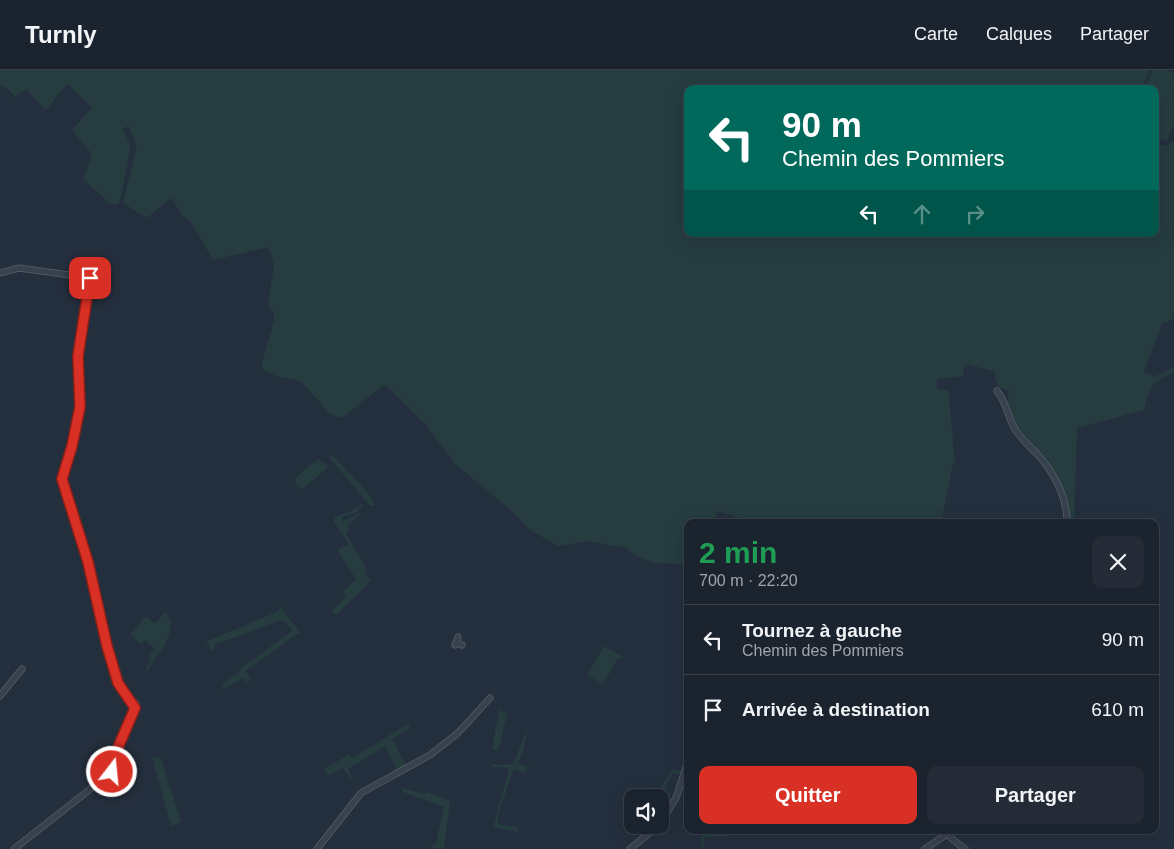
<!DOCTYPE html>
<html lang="fr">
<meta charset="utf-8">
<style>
body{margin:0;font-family:Helvetica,sans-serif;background:#242b36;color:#f1f3f6;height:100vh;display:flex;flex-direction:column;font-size:19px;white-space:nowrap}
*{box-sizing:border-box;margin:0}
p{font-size:16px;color:#a0a4aa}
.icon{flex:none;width:28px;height:28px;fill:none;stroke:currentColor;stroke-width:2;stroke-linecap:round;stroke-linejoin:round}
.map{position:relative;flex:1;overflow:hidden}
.panel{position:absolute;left:684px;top:449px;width:475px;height:315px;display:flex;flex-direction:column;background:#1b232e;border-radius:10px;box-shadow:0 5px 20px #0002,0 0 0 1px #39404a}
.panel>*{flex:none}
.top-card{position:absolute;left:684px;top:15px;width:475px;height:152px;border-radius:10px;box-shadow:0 5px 20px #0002,0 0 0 1px #39404a;background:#00695c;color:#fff;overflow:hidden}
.fabs{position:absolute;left:624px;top:719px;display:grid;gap:10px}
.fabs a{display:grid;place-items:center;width:45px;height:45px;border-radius:10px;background:#1b232e;box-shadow:0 5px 20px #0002,0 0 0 1px #39404a;font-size:25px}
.pin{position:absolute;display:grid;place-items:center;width:42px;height:42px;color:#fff;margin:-21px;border-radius:10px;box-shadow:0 2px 8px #0006}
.me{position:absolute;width:55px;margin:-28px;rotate:16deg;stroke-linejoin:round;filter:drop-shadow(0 0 4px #0008)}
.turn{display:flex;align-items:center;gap:18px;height:105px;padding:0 15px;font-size:22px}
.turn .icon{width:65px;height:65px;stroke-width:2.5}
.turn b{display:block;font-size:35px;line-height:42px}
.lanes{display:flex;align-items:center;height:48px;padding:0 15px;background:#0003;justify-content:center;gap:25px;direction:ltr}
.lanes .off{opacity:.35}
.round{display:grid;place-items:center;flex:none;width:52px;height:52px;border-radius:10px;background:#242b36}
.head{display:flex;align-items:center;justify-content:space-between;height:85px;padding:0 15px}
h1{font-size:30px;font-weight:600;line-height:38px;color:#1e9e55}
.action{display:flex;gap:10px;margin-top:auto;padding:10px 15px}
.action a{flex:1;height:58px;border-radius:10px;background:#d93025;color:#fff;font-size:20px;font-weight:600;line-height:58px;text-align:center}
.action a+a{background:#242b36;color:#f1f3f6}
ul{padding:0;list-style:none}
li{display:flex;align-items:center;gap:15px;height:70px;padding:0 15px;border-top:1px solid #39404a}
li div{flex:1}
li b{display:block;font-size:19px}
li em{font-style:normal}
header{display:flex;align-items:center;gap:30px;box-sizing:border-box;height:70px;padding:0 25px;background:#1b232e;border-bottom:1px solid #39404a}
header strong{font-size:24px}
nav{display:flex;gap:28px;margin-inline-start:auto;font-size:18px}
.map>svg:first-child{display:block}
</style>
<header>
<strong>Turnly</strong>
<nav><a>Carte</a><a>Calques</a><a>Partager</a></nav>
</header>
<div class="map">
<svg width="1174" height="779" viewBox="0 0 1174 779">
<rect width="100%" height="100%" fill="#242f3e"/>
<!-- green -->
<path fill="#263c3f" d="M0 0H1150L1141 19H688V164H1155V72L1166 76 1171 72 1174 73V249L1162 254 1144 302 1154 307 1174 297V302C1150 314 1151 314 1144 340L1077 358 1074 452H1070L1066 428 1014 352 1006 334 1009 321 998 317 994 301 965 294 963 306 937 309V318L948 321 949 327 955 393H953L941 452H752L718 441 713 452H688L687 494 656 493 638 487 622 475 619 477 588 471 558 476 530 460 513 442 455 394 425 354 387 316 384 315 342 348 330 344 301 311 276 306 263 300 262 292 274 251V244L268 234 274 195 269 177 213 190 190 151 183 146 171 128 147 148 123 133 137 75 128 56 123 59 129 72 130 80 121 128 118 134H110L83 109 91 88V83L72 60 92 37 67 14 46 40 26 19 15 27 8 19 0 15Z
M1153 0H1166L1174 3V54L1167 71 1155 67V19H1145Z
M332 385C344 398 369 421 375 435L370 436 330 388Z
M318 389 327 395V398L303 419 297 415 295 410 297 406Z
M362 434 363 436 355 443 342 447 343 451 364 441 347 456 349 460 346 463 367 500 364 503 371 511 336 545 332 541 346 527 343 522 356 509 337 480 349 474 334 452 335 447 351 441Z
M279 535 303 566 298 563 246 601 251 608 247 613 243 608 223 619V614L239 602 240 599 292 561 289 556 282 550 214 575 215 579 210 580 209 575 205 572 279 541Z
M165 542C181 560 158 583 148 600L146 599 151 588 149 586 155 579 145 570 141 575 130 564 146 546 155 554Z
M604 576 623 587 622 589 618 588 603 614 587 605Z
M499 640 507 644 498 681 492 679Z
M408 654 410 658 392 669 407 697 398 702 385 676 348 699 354 712 342 698 327 706 324 699 350 684 352 688Z
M528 657 525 675 518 693 525 697 530 696 523 703 514 699 499 741 497 752 501 755 517 757 518 762 496 758 493 757 509 700 505 697H492V694L510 695 514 693Z
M152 687 161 688 181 752 171 756Z
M668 700H682L681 705 673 703 661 723 673 730 660 749V728L654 727 671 702Z
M402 718 425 724 428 722 450 731 444 779 429 778 436 773 444 737 403 722Z
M700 760H724L725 763 736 760 746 761 719 768 718 766 704 768V779H702Z"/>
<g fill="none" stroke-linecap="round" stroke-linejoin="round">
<!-- minor casing -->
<g stroke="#565f6c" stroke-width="7">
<path id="minor" d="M0 203 19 198 77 206 88 204
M90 208 78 286 80 337 72 376 62 409 88 492 107 576 118 613 135 638
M997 321C1005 329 1008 348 1015 359 1021 369 1030 377 1038 385 1055 404 1067 428 1067 452
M458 567 455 575 458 573 462 575
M0 626 22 599
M660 754 676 728 688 691
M948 763 952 769 965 779
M14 779 112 702 119 675 129 655 136 633
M317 779 361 723 430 685 458 663 490 628
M630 779 659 755
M925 779 953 760"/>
</g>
<!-- minor -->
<use href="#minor" stroke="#38414e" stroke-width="5.5"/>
</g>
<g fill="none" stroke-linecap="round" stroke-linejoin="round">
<!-- route casing -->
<g stroke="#8d1f18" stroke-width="12">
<path id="route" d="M90 208 78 286 80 337 72 376 62 409 88 492 107 576 118 613 135 638 119 675 112 702"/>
</g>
<!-- route -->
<use href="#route" stroke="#d93025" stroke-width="9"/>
</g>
</svg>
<div class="fabs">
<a><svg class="icon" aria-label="sound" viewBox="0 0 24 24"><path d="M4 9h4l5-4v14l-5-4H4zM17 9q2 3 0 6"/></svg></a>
</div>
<div class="pin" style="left:90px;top:208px;background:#d93025"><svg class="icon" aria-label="arrive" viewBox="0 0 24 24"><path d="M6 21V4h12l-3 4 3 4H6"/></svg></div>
<svg class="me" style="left:112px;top:702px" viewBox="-20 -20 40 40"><circle r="17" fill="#d93025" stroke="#fff" stroke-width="3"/><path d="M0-11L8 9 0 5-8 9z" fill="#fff"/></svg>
<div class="top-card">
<div class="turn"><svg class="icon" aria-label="left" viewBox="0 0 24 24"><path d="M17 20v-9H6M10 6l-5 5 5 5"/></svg><div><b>90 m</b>Chemin des Pommiers</div></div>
<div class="lanes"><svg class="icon" aria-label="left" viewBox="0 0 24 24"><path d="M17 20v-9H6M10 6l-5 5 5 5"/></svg><svg class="icon off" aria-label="ahead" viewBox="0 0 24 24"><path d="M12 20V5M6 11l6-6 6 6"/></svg><svg class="icon off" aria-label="right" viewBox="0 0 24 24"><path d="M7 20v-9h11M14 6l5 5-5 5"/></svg></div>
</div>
<section class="panel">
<div class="head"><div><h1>2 min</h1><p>700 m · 22:20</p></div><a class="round"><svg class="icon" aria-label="close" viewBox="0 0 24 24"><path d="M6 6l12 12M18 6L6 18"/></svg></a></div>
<ul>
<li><svg class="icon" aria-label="left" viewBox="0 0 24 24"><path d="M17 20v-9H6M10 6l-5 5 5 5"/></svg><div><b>Tournez à gauche</b><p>Chemin des Pommiers</p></div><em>90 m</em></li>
<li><svg class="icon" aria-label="arrive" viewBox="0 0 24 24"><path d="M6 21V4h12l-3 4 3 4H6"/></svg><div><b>Arrivée à destination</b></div><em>610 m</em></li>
</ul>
<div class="action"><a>Quitter</a><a>Partager</a></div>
</section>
</div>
